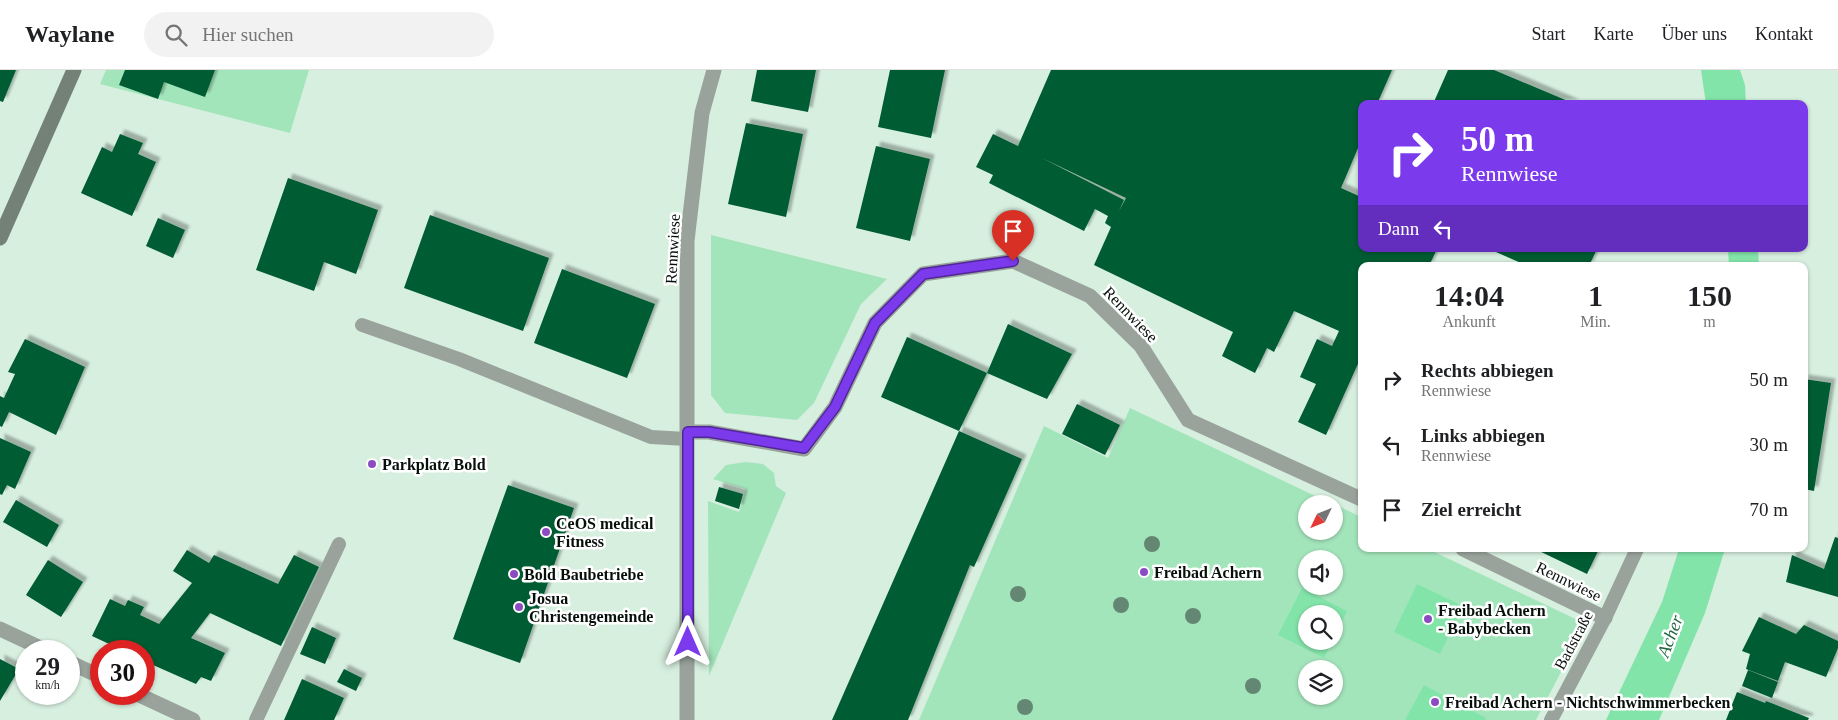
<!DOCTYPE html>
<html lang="de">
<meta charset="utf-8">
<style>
body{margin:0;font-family:Georgia,serif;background:#f2f2f2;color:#202124;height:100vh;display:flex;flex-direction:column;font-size:19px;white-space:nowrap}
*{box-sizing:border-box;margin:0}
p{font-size:16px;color:#757577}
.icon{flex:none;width:28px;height:28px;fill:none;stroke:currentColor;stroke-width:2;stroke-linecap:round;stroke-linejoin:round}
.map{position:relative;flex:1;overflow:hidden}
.sheet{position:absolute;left:1358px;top:192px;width:450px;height:290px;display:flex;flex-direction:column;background:#fff;border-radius:10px;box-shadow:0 1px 4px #0004}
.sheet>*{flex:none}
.banner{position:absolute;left:1358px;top:30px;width:450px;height:152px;border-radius:10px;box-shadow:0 1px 4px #0004;background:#7c3aed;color:#fff;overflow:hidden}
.needle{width:32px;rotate:227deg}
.tools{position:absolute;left:1298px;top:425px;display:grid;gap:10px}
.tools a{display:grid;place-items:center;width:45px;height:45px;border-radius:50%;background:#fff;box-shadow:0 1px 4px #0004;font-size:25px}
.speed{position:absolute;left:15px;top:570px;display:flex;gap:10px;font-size:25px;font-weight:700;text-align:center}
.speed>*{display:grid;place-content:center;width:65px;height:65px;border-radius:50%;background:#fff;box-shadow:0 1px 4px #0004;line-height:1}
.speed small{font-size:12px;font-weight:400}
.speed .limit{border:8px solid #d22;background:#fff;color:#111}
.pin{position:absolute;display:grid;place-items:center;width:42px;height:42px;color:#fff;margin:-51px -21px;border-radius:50% 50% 50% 0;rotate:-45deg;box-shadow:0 0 5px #0007}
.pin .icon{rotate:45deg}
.me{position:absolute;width:55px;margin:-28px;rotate:0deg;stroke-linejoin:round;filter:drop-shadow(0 0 4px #0008)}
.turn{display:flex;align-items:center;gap:18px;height:105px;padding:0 20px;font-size:22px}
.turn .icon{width:65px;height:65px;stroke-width:2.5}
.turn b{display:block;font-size:35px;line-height:42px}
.then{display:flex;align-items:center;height:48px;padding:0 20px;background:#0003;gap:10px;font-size:19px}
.eta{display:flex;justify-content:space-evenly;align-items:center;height:85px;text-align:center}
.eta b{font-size:30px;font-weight:600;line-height:35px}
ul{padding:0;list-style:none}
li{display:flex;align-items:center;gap:15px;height:65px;padding:0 20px}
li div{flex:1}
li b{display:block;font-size:19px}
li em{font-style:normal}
header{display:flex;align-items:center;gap:30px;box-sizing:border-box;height:70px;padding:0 25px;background:#fff;border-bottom:1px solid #e0e0e0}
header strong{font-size:24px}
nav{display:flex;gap:28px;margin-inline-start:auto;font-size:18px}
.search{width:350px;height:45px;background:#f2f2f2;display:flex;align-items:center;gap:12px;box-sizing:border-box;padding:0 18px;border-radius:28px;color:#757577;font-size:19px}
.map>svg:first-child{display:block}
</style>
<header>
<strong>Waylane</strong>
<div class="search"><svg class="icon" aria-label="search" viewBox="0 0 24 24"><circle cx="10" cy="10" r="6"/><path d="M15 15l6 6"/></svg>Hier suchen</div>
<nav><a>Start</a><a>Karte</a><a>Über uns</a><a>Kontakt</a></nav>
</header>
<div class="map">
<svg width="1838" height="650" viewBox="0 0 1838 650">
<defs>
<filter id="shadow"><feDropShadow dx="4.5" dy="-4.5" stdDeviation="1" flood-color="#0004"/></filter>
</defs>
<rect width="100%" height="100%" fill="#d7efdf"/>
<!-- green -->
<path fill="#a3e5bb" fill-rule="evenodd" d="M106 0H309L290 63 100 14Z
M711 165 887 209 861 234 814 333 797 350 725 343 711 325Z
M1130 338 1332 434H1306V461H1334V434L1361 447V479H1428L1586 554 1536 650H919L1044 356 1108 388ZM1306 489H1334V516H1306ZM1306 544H1334V571H1306ZM1306 599H1334V626H1306Z
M746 392 763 394 774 403 776 416 786 423 709 606 708 431 739 442 746 419 713 409 726 395Z"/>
<!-- water -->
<path fill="#83e4a9" d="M1701 0H1740L1745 15 1746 34H1706Z
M1728 179H1758L1759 196H1729Z
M1679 479H1725L1705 543 1659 650H1606L1662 532Z
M1417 514 1463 536 1440 584 1394 562Z
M1302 518 1347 541 1334 568V544H1306V571H1332L1324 588 1278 565Z
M1424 615 1486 648 1485 650H1405Z"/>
<!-- building -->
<path fill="#015b33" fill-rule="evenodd" filter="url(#shadow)" d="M0 0H16L3 32 0 31Z
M125 0H215L205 27 164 12 158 29 119 15Z
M757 0H816L808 42 751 31Z
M890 0H945L931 68 878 57Z
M1051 0H1392L1377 34H1361V71L1341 118 1361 127V179H1437L1429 196H1361V287L1326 365 1298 352 1316 314 1300 307 1317 269 1332 276 1339 261 1294 241 1274 282 1267 278 1255 303 1222 286 1233 262 1094 195 1111 157 1105 153 1108 146 1095 139 1084 161 989 113 993 105 976 97 993 64 1018 76ZM1042 88 1126 128 1119 141 1124 130Z
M1448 0H1494L1575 34H1433Z
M746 53 803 64 786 147 728 134Z
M120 64 143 73 138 84 156 92 132 146 81 123 102 77 112 82Z
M876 76 930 89 910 171 856 158Z
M288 108 378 140 356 204 324 192 314 221 256 200Z
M430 145 549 188 523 261 404 218Z
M158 148 185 160 173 188 146 176Z
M1489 179H1597L1589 196H1528Z
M562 199 655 234 627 308 534 273Z
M1008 254 1072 284 1047 329 987 303Z
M907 267 987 303 959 361 881 327Z
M25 269 85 297 56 365 9 342 2 357 0 356V326L4 328 15 304 8 302Z
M1804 309 1831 313 1814 421 1804 419Z
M1077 334 1120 355 1105 385 1062 364Z
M959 361 1022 389 974 497 970 495 908 650H832Z
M0 368 31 382 15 419 7 415 2 425 0 424Z
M508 415 574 438 520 593 453 569Z
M719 417 743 424 739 439 715 431Z
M16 430 59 455 47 477 3 452Z
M1835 467 1838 468V527L1786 512 1792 485 1824 499Z
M1535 479H1599L1587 504Z
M187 480 209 493 214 485 278 514 294 485 319 497 281 576 210 543 191 568 225 583 211 611 201 607 196 614 144 591V581H124L92 566 110 529 125 536 128 530 144 537 140 545 159 554 192 513 173 501Z
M48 490 83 512 61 547 26 525Z
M1759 547 1796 564 1804 555 1838 571V578L1826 607 1785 592 1778 611 1746 599 1750 584 1742 581Z
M312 557 336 568 325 594 300 584Z
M0 589 19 599 0 631Z
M344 599 362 608 356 621 337 612Z
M1748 600 1778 612 1772 628 1742 616Z
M302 609 344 628 334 650H284Z
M1737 622 1765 633 1766 631 1809 648 1808 650H1726Z"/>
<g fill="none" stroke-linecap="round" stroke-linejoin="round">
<!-- lane -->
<path stroke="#99a39c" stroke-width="14" d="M362 255 459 289 651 367 687 369
M256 650 339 474
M1551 650 1605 548 1637 479"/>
<!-- street -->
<path stroke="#99a39c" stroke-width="15" d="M687 362H709L804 379 835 337 875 253 923 204 1013 191 1090 226 1141 276 1188 350 1361 429
M1463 479 1605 548
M0 559 47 581
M69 592 101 607
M137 624 193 650
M687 650V171L702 43 714 0"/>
<!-- secondary -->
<path stroke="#738177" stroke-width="15" d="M0 168 74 0"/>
</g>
<!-- trees -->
<g fill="#648774">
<circle cx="1152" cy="474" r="8"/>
<circle cx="1018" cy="524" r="8"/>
<circle cx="1121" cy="535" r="8"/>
<circle cx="1193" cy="546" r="8"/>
<circle cx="1253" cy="616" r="8"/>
<circle cx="1025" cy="637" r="8"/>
</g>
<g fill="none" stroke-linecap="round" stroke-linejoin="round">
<!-- route casing -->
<g stroke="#51269a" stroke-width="12">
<path id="route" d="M688 572V362H709L804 378 835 337 875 253 923 204 1013 191"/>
</g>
<!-- route -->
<use href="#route" stroke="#7c3aed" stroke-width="9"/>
</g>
<!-- markers -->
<g fill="#8b4cc2" stroke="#fff" stroke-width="2">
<circle cx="372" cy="394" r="5"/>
<circle cx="546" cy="462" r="5"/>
<circle cx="1144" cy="502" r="5"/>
<circle cx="514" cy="504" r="5"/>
<circle cx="519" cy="537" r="5"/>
<circle cx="1428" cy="549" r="5"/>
<circle cx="1435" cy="632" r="5"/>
</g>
<g text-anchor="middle" stroke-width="5" stroke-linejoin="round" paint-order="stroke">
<!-- street labels -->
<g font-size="16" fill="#070f0a" stroke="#fff">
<text transform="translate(672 179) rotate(-87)" y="6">Rennwiese</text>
<text transform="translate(1131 244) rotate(46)" y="6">Rennwiese</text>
<text transform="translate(1569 511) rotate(26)" y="6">Rennwiese</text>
<text transform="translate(1573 570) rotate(-62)" y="6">Badstraße</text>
</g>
<!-- poi labels -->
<g font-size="16" font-weight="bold" fill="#070f0a" stroke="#fff" text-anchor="start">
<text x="382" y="400">Parkplatz Bold</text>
<text x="556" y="459">CeOS medical<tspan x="556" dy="18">Fitness</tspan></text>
<text x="1154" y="508">Freibad Achern</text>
<text x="524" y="510">Bold Baubetriebe</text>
<text x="529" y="534">Josua<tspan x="529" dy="18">Christengemeinde</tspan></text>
<text x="1438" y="546">Freibad Achern<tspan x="1438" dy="18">- Babybecken</tspan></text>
<text x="1445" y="638">Freibad Achern - Nichtschwimmerbecken</text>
</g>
<!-- water labels -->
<g font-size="18" font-style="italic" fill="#206640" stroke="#fff">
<text transform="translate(1670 566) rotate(-69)" y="6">Acher</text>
</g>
</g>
</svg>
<div class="tools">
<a><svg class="needle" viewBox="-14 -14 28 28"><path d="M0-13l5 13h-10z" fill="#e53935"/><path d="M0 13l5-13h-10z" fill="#757577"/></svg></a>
<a><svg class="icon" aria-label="sound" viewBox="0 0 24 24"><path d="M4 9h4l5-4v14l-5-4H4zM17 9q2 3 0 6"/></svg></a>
<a><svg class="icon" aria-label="search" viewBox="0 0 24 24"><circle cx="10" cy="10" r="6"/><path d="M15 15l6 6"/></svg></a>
<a><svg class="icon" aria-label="layers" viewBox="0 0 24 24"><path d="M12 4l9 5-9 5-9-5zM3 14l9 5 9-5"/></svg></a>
</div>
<div class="speed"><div>29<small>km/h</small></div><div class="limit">30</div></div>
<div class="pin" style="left:1013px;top:191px;background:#d93025"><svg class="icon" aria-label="arrive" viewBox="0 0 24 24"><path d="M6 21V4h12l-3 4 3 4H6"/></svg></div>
<svg class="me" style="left:688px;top:572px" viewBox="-20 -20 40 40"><path d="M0-17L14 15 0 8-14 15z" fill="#7c3aed" stroke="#fff" stroke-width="4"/></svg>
<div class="banner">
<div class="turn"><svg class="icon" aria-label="right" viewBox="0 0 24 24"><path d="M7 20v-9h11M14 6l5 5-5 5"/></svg><div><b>50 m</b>Rennwiese</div></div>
<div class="then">Dann<svg class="icon" aria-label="left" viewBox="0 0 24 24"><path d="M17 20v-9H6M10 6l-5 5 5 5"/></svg></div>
</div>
<section class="sheet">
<div class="eta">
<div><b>14:04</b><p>Ankunft</p></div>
<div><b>1</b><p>Min.</p></div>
<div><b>150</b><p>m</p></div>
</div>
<ul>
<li><svg class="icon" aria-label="right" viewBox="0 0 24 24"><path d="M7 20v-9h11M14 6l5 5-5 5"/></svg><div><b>Rechts abbiegen</b><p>Rennwiese</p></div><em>50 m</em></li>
<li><svg class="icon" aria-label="left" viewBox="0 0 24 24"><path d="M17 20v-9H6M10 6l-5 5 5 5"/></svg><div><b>Links abbiegen</b><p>Rennwiese</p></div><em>30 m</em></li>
<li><svg class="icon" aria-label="arrive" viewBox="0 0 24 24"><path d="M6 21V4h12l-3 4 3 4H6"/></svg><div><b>Ziel erreicht</b></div><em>70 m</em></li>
</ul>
</section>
</div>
